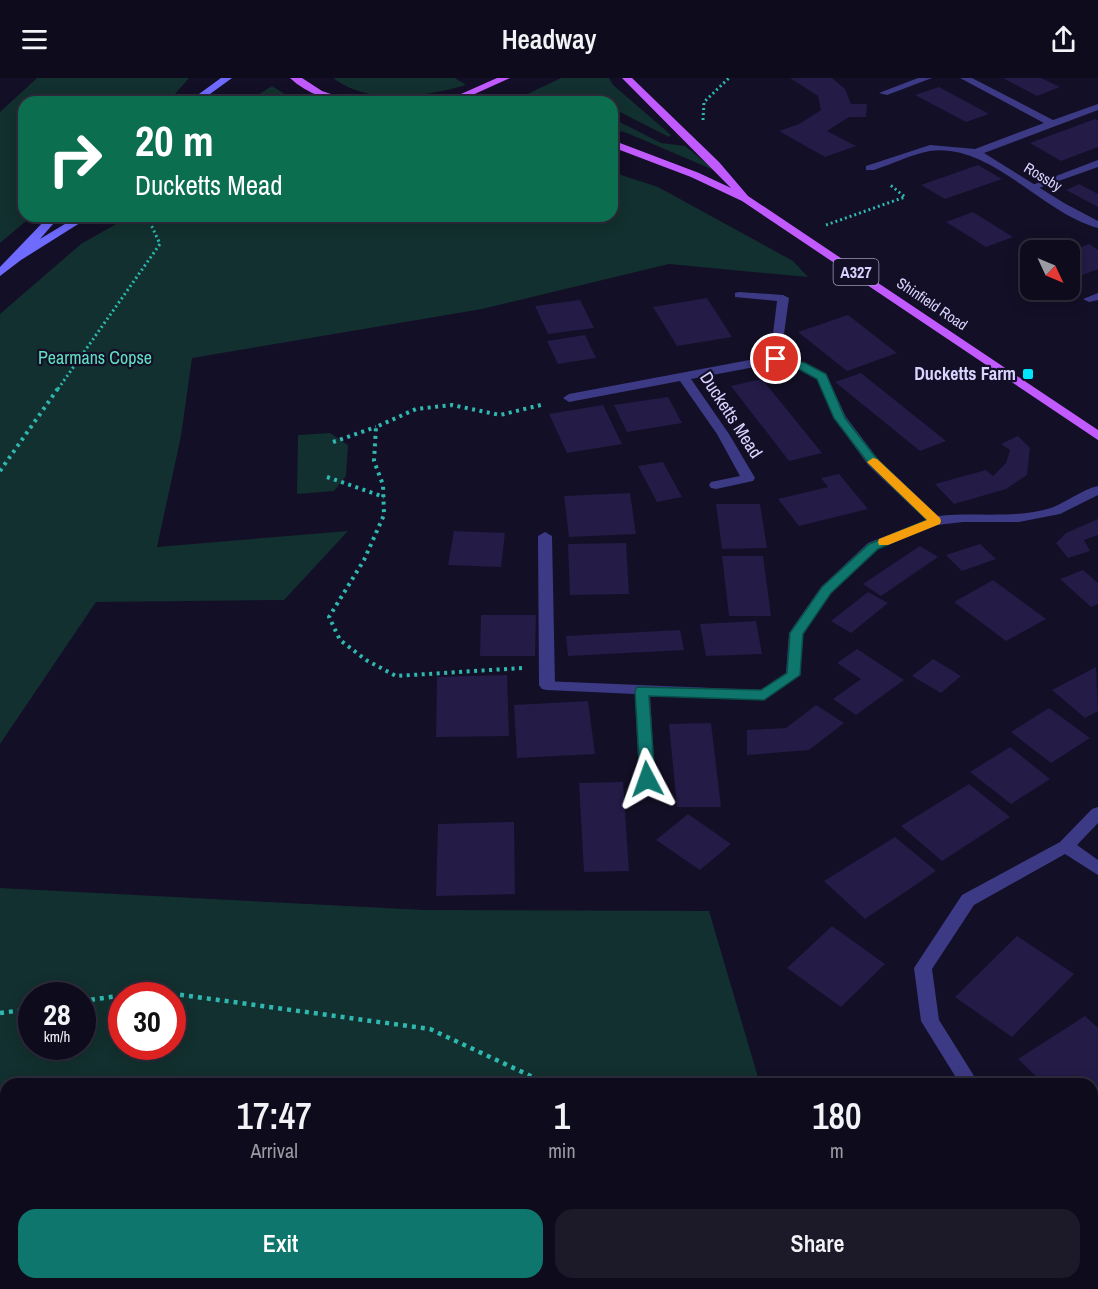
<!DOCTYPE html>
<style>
body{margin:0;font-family:"Archivo Narrow",sans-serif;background:#1c1929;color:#f1f3f6;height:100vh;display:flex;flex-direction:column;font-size:22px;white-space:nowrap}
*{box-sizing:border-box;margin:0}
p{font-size:20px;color:#9b9ba3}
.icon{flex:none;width:33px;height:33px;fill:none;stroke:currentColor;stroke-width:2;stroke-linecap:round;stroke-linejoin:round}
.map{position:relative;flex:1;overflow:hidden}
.sheet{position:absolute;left:0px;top:1000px;width:1098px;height:212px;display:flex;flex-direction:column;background:#0e0b1c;border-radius:18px 18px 0 0;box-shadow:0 3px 15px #0003,0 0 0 2px #2e2b3b}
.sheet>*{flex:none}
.hud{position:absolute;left:18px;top:18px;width:600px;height:126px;border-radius:18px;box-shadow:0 3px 15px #0003,0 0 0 2px #2e2b3b;background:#0b6e4f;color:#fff;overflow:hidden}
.needle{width:39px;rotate:134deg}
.buttons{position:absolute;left:1020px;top:162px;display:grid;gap:12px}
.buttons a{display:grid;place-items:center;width:60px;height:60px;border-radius:12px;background:#0e0b1c;box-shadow:0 3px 15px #0003,0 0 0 2px #2e2b3b;font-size:30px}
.speed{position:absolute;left:18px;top:904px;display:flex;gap:12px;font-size:30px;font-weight:700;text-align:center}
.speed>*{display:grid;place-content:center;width:78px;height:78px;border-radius:50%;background:#0e0b1c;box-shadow:0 3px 15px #0003,0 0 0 2px #2e2b3b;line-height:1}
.speed small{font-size:15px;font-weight:400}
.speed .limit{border:9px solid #d22;background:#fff;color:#111}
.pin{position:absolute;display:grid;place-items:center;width:51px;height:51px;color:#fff;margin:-26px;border:3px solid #fff;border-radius:50%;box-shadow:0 2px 6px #0007}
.me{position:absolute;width:66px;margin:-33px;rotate:356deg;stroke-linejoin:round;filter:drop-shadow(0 0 4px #0008)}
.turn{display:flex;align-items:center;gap:21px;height:126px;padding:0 18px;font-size:27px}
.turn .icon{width:78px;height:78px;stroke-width:2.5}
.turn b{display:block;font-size:42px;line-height:51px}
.eta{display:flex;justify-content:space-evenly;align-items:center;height:102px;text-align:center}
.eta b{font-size:36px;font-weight:600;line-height:42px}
.button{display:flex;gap:12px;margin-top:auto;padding:12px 18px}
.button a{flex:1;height:69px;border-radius:18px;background:#0f766e;color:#fff;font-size:24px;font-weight:600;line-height:69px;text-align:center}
.button a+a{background:#1c1929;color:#f1f3f6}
header{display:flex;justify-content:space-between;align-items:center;height:78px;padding:0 18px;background:#0e0b1c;font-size:27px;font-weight:600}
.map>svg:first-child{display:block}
</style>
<header><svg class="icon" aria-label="menu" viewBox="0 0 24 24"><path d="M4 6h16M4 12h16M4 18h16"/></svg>Headway<svg class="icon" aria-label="share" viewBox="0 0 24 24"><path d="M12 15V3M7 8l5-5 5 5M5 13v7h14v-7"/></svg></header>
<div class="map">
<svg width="1098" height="1211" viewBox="0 0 1098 1211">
<rect width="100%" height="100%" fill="#130f26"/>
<!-- green -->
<path fill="#12302f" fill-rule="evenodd" d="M37 0H189L168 24H24V138H32L0 165V34Z
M333 0H455L466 7C424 19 370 28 333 0Z
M561 0H609L613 7 671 57 669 59 612 30V24H601L594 20 574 17 517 21Z
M272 8 297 24H247Z
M612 40 661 65 685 68 716 93 627 55 612 51Z
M612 94 658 109 793 183 808 199 669 186 482 231 192 280 181 358 157 469 348 453 284 522 96 524 0 666V236L81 166 130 138H612Z
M330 355 348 367 346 398 334 413 297 416 298 357Z
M0 810 424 832 709 833 760 1006H6V1206H759L758 1211H0ZM32 918H82V969H32ZM122 918H172V969H122Z"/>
<!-- building -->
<path fill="#241b47" d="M790 0H832L845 11 851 26H867L866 39H849L827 53 856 68 825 79 779 53 799 46 821 32 818 18Z
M1003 0H1041L1060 9 1037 18Z
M939 9 989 36 966 44 915 17Z
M1095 41 1098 42V69L1061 83 1030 65Z
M978 87 1002 101 945 121 921 107Z
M1079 106 1098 116V129L1066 112Z
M973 134 1013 159 986 169 946 144Z
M1089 166 1098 172V191L1070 202V174Z
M707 220 732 259 677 268 653 229Z
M580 222 594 250 548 256 535 228Z
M848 237 897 275 847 293 798 254Z
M585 257 596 280 558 286 547 263Z
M861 295 946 363 920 373 835 304Z
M762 301 822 375 789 383 731 308Z
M668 319 682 345 627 354 614 327Z
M603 327 622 366 567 375 549 336Z
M1018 358 1030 370 1027 397 1006 411 954 426 935 406 986 392 993 398 1006 385 1010 372 1001 366Z
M663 384 682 419 657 424 638 388Z
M839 396 868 431 799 448 778 421 828 409 821 400Z
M630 415 636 456 569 459 564 418Z
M716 426H760L767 470 722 471Z
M1098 441V457L1084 462 1090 473 1068 480 1056 465 1066 455Z
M454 453 505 455 501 489 448 487Z
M626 465 629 516 570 517 568 466Z
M980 466 996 481 962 493 946 477Z
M920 468 938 479 881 518 863 506Z
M722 478H763L771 538H729Z
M1083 492 1098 505V526L1091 529 1060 501Z
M993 502 1046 541 1006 563 954 524Z
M868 514 888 525 851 555 831 543Z
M481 537H536L535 578H480Z
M756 543 762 576 706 578 700 546Z
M680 552 684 572 568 578 566 558Z
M857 571 904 602 856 637 833 621 861 601 837 585Z
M933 581 961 598 941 615 912 598Z
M1096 589 1098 633 1085 640 1052 612Z
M507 597 509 658 436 659 437 599Z
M588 623 595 676 517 680 514 627Z
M816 627 844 645 809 672 747 677V652L786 650Z
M1049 630 1090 660 1051 685 1011 654Z
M711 645 721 729H677L669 646Z
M1010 669 1050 701 1011 726 970 694Z
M623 704 629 793 584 794 579 705Z
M969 706 1010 739 942 783 901 748Z
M688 736 731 766 700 792 656 762Z
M514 744 515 816 436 818 438 746Z
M895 759 936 793 865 841 824 803Z
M832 848 885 886 841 929 787 890Z
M1017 858 1074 896 1012 959 955 919Z
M1085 938 1098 950V1037L1092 1041V1006H1044L1018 981Z
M984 1206H1021L1025 1211H976Z"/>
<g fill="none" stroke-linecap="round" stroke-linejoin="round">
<!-- path-far2 -->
<path stroke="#2fb8b0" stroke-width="3" stroke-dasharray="2 3" stroke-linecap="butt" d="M703 42 704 24 729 0
M826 147 905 119 889 106
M58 311 160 166 147 138"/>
<!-- path-far1 -->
<path stroke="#2fb8b0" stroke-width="4" stroke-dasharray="3 4.5" stroke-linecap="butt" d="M333 364 376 349
M0 393 59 309
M327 399 384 419
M522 590 396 598 366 582 340 562 329 539 364 482 384 437 383 407 374 383 376 349 416 331 452 327 500 337 545 326"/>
<!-- path -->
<path stroke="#2fb8b0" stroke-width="4.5" stroke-dasharray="4 5" stroke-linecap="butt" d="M82 923 153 913 430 951 548 1006
M0 935 32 931"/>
<!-- lane -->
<path fill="#3d3a85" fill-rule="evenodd" d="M918 0H932L887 17 879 15Z
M1098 82V89L1036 111H1028L1027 109Z
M739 214 783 217 789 220 780 284H772L770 281 777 223 735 219V215Z
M1098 215V222L1089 224 1083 221Z
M545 454 552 458 555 607 547 612 539 607 538 458Z"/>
<!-- street -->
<path fill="#3d3a85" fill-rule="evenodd" d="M960 0H972L1053 42 1098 26V32L984 75 1064 125 1098 143V150C1042 135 991 65 930 73 912 76 892 86 874 92H866V88L930 67 975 71 1044 45Z
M776 277 805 285 826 296 846 339 878 381 938 438C975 434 1015 441 1051 430 1067 424 1081 412 1098 408V417L1060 436 1019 444H963L937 447 878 471 831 515 803 555 800 597 764 622 650 617 655 701 653 705H641L639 701 635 616 547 612 542 611 539 607 542 603 761 612 786 595 789 555 821 509 868 465 926 442 868 387 834 340 817 301 797 291 776 285 691 301 729 356 755 400 753 403 716 411 711 410 709 407 711 404 740 398 717 356 680 303 569 324 563 320 569 316Z
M1098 729V745L1077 767 1098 782V797L1065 776 974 827 932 891 939 942 979 1006H960L921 943 914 890 962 817 1060 764 1092 731Z
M1092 1132 1098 1134V1157L1092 1155Z"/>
<!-- secondary -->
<path fill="#6f6bff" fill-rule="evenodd" d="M221 0H232L199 24H188Z
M49 138H60L40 161 78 138H91L21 182 0 198V189Z"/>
<!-- primary -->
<path fill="#c25bff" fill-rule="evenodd" d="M290 0H302L322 13 354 24C331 24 307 16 290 0Z
M497 0H510L457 24H443Z
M622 0H632L719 84 748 118 1098 352V362L742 123 691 99 612 69V62L699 95 731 110Z"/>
</g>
<!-- route -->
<path fill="#0f766e" stroke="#0a4d48" stroke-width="1.5" d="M776 278 805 285 826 296 845 340 877 381 941 443 878 471 831 515 803 556 800 597 764 622 649 618 655 701 652 705H642L640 701 635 613 637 609 761 612 787 595 790 555 822 509 869 466 927 442 869 386 834 340 817 301 797 290 772 283 771 281Z"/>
<!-- slow -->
<path fill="#f59e0b" d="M873 380 877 381 940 440 941 443 940 446 888 467H879L878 464 879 461 927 442 869 386 867 384Z"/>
<!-- markers -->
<rect fill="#00e5ff" stroke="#130f26" stroke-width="2" x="1022" y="290" width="12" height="12" rx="3"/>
<g text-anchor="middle" stroke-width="4.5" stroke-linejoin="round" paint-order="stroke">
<!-- far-street labels -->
<g font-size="15" fill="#d9d4ff" stroke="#130f26">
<text transform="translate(1043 99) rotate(31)" y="5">Rossby</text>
<text transform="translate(932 226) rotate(34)" y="5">Shinfield Road</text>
</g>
<!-- shield labels -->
<rect fill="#130f26" stroke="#9e99be" stroke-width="1.5" x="833.5" y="181" width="45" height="26" rx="4.5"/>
<g font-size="16" font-weight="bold" fill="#d9d4ff">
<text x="856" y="200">A327</text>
</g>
<!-- park labels -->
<g font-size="18" fill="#5fe0c0" stroke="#130f26">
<text x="95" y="286">Pearmans Copse</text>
</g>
<!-- poi labels -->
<g font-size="18" font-weight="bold" fill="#d9d4ff" stroke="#130f26" text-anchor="end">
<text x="1016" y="302">Ducketts Farm</text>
</g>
<!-- street labels -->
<g font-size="18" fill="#d9d4ff" stroke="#130f26">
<text transform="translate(731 337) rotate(57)" y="6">Ducketts Mead</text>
</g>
</g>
</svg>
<div class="buttons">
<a><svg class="needle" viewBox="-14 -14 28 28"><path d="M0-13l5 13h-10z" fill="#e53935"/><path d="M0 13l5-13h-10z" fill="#9b9ba3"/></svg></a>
</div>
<div class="speed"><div>28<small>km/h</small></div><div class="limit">30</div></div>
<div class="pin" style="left:776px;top:281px;background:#d93025"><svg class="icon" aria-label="arrive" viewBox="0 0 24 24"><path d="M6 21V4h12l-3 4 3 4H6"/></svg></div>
<svg class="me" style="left:647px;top:701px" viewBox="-20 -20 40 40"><path d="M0-17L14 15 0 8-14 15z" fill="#0f766e" stroke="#fff" stroke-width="4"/></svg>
<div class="hud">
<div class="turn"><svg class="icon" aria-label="right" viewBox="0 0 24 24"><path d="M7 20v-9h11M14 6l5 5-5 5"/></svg><div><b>20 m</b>Ducketts Mead</div></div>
</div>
<section class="sheet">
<div class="eta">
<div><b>17:47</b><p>Arrival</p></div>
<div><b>1</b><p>min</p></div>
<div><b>180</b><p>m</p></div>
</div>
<div class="button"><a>Exit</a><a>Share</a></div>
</section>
</div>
